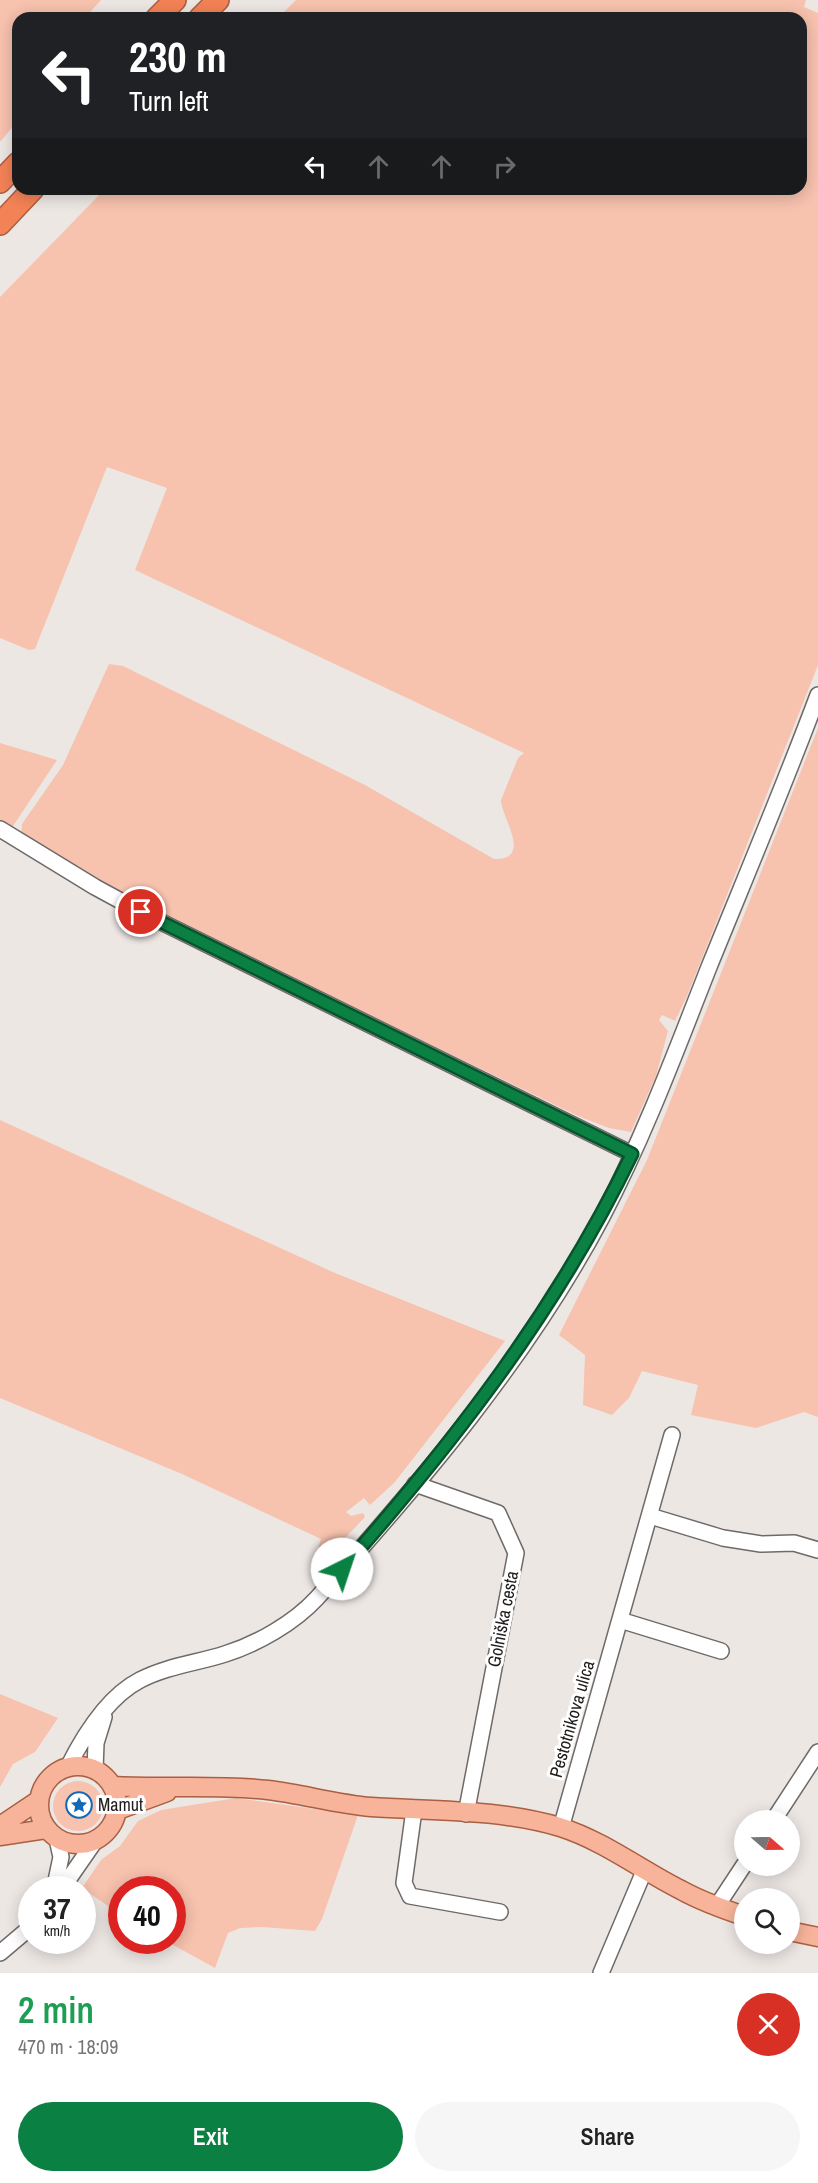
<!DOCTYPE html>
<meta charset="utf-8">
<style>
body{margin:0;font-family:"Archivo Narrow",sans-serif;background:#f6f6f6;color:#222;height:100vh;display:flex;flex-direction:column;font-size:22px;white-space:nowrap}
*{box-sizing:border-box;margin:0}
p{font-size:20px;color:#767676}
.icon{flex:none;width:33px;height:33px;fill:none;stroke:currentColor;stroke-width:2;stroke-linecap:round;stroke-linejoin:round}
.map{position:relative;height:1973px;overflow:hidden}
.sheet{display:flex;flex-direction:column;background:#fff;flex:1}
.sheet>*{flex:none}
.top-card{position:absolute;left:12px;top:12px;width:795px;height:183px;border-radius:18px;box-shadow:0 3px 15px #0003;background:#202124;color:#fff;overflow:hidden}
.needle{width:39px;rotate:110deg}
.controls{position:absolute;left:734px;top:1810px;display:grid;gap:12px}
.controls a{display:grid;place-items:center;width:66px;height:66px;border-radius:50%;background:#fff;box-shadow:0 3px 15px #0003;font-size:30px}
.speed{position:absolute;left:18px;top:1876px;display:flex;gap:12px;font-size:30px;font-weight:700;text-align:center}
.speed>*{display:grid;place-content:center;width:78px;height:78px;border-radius:50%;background:#fff;box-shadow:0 3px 15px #0003;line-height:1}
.speed small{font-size:15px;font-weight:400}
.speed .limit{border:9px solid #d22;background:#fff;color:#111}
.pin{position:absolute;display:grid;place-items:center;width:51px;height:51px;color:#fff;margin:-26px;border:3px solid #fff;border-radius:50%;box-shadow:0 2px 6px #0007}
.me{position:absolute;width:66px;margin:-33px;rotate:41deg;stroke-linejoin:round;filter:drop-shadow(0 0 4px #0008)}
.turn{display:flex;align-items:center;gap:21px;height:126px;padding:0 18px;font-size:27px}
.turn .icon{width:78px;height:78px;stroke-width:2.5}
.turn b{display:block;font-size:42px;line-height:51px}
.lanes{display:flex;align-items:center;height:57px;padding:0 18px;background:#0003;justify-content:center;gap:30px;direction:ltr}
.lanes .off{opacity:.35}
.round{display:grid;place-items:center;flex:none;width:63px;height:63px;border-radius:32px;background:#f6f6f6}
.overview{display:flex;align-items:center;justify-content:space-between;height:102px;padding:0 18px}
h1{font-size:36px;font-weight:600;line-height:45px;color:#1e9e55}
.primary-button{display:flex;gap:12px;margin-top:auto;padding:12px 18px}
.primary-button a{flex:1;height:69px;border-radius:36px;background:#0b8043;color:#fff;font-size:24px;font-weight:600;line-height:69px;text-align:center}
.primary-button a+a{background:#f6f6f6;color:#222}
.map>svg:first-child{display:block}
</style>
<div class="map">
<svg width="818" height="1973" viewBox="0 0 818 1973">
<rect width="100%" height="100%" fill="#ede7e4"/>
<!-- green -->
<path fill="#f7c2ae" d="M0 0H101L85 18H18V120L0 142Z
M296 0H806L804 7 818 13V665L687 996 675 1021 662 1015 659 1020 668 1031 656 1076 631 1132 609 1128 578 1116 347 1004 323 995 128 900 21 837 22 824 63 765 109 664 123 666 365 785 494 859C534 860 501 817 501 800L518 758 524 753 135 570 167 488 107 467 35 649 29 650 0 638V297L105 189H801V18H278Z
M818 728V1417L804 1412 756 1428 691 1415 698 1385 642 1371 629 1398 612 1415 583 1405 585 1355 559 1335 647 1160Z
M0 743 57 760 13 826 7 827 0 822Z
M0 1120 335 1273 505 1341 394 1483 370 1505 364 1498 346 1512 351 1516 363 1513 365 1517 326 1558 316 1554 321 1539 182 1474 0 1398Z
M0 1694 58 1718 35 1752 13 1764 0 1787Z
M53 1806a25 25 0 1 1 50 0a25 25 0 1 1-50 0Z
M236 1798 358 1815 322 1919 315 1931 262 1927 240 1928 228 1933 215 1968 166 1941H172V1890H122L121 1915 82 1888 101 1860 120 1846 138 1821 161 1810Z"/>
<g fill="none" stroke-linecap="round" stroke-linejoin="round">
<!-- minor casing -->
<g stroke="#6f6a68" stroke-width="18">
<path id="minor" d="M0 829 95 887 141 912 632 1154
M415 1484 498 1513 516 1553 466 1814
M650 1516 723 1538 761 1544 794 1543 818 1550
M620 1620 721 1651
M68 1767C84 1735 107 1697 140 1680 167 1666 197 1663 225 1654 257 1644 294 1623 317 1598 422 1481 528 1357 602 1217 644 1137 676 1051 709 967 746 876 784 786 818 695
M95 1770 96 1743 104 1717
M414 1810 404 1883 410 1896 500 1912
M773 1821 818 1752
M561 1828 672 1435
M54 1890 61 1857 57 1839
M61 1890 95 1841
M717 1906 744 1865
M0 1953 32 1926
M601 1973 645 1869"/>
</g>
<!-- major casing -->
<g stroke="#a95f42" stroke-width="21">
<path id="major" d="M39 1805a39 39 0 1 1 78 0a39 39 0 1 1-78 0Z
M113 1786C165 1789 216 1784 268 1790 302 1794 336 1804 371 1807 433 1811 500 1809 560 1827 604 1841 641 1870 681 1890 701 1901 723 1909 744 1916
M118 1810 167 1792
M0 1826 39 1800
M0 1836 46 1829
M789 1931 818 1937"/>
</g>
<!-- highway casing -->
<g stroke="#a95f42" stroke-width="24">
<path id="highway" d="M157 18 175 0
M200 18 218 0
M0 182 18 163
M0 224 33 189"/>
</g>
<!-- minor -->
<use href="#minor" stroke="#fff" stroke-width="15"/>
<!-- major -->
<use href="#major" stroke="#f8b49a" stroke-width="18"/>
<!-- highway -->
<use href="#highway" stroke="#f38256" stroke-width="21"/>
</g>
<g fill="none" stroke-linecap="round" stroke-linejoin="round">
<!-- route casing -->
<g stroke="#07532c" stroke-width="15">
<path id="route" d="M141 912 632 1154C557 1309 456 1440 342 1569"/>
</g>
<!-- route -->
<use href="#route" stroke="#0b8043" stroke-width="10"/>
</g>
<!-- icons -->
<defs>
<g id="sight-ring" transform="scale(1.35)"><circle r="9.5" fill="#fff" stroke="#1269b7" stroke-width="1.5"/><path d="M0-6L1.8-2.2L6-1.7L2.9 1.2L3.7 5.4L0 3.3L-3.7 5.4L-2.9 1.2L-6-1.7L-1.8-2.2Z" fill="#1269b7"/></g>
</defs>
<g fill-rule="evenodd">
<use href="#sight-ring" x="79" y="1805"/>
</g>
<g text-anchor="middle" stroke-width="6" stroke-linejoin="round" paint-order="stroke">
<!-- street labels -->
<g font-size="18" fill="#1f1d1c" stroke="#fff">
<text transform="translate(503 1619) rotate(-79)" y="6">Golniška cesta</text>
<text transform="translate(572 1719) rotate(-74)" y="6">Pestotnikova ulica</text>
</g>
<!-- poi labels -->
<g font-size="18" fill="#1f1d1c" stroke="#fff" text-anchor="start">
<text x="98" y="1811">Mamut</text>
</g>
</g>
</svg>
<div class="controls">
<a><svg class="needle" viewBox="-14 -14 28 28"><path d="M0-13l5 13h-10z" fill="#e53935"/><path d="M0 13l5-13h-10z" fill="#767676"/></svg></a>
<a><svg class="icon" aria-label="search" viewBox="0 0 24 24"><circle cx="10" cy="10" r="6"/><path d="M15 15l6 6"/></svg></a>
</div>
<div class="speed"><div>37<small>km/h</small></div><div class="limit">40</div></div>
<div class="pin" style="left:141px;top:912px;background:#d93025"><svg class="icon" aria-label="arrive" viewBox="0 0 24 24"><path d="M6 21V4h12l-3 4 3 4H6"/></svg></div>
<svg class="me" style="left:342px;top:1569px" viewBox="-20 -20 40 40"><circle r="19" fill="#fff"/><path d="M0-13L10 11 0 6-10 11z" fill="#0b8043"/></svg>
<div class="top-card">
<div class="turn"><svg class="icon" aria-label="left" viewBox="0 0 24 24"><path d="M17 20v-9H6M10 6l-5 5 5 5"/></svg><div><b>230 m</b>Turn left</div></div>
<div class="lanes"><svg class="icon" aria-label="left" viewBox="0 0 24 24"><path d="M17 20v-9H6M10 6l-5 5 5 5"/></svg><svg class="icon off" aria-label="ahead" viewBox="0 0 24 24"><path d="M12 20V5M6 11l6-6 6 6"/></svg><svg class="icon off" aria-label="ahead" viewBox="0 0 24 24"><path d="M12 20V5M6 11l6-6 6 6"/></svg><svg class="icon off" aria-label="right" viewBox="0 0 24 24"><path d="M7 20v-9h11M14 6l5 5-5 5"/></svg></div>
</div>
</div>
<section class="sheet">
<div class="overview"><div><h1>2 min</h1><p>470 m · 18:09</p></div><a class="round" style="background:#d93025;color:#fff"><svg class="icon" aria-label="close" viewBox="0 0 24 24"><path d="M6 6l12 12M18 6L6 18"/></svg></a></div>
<div class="primary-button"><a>Exit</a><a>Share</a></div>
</section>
